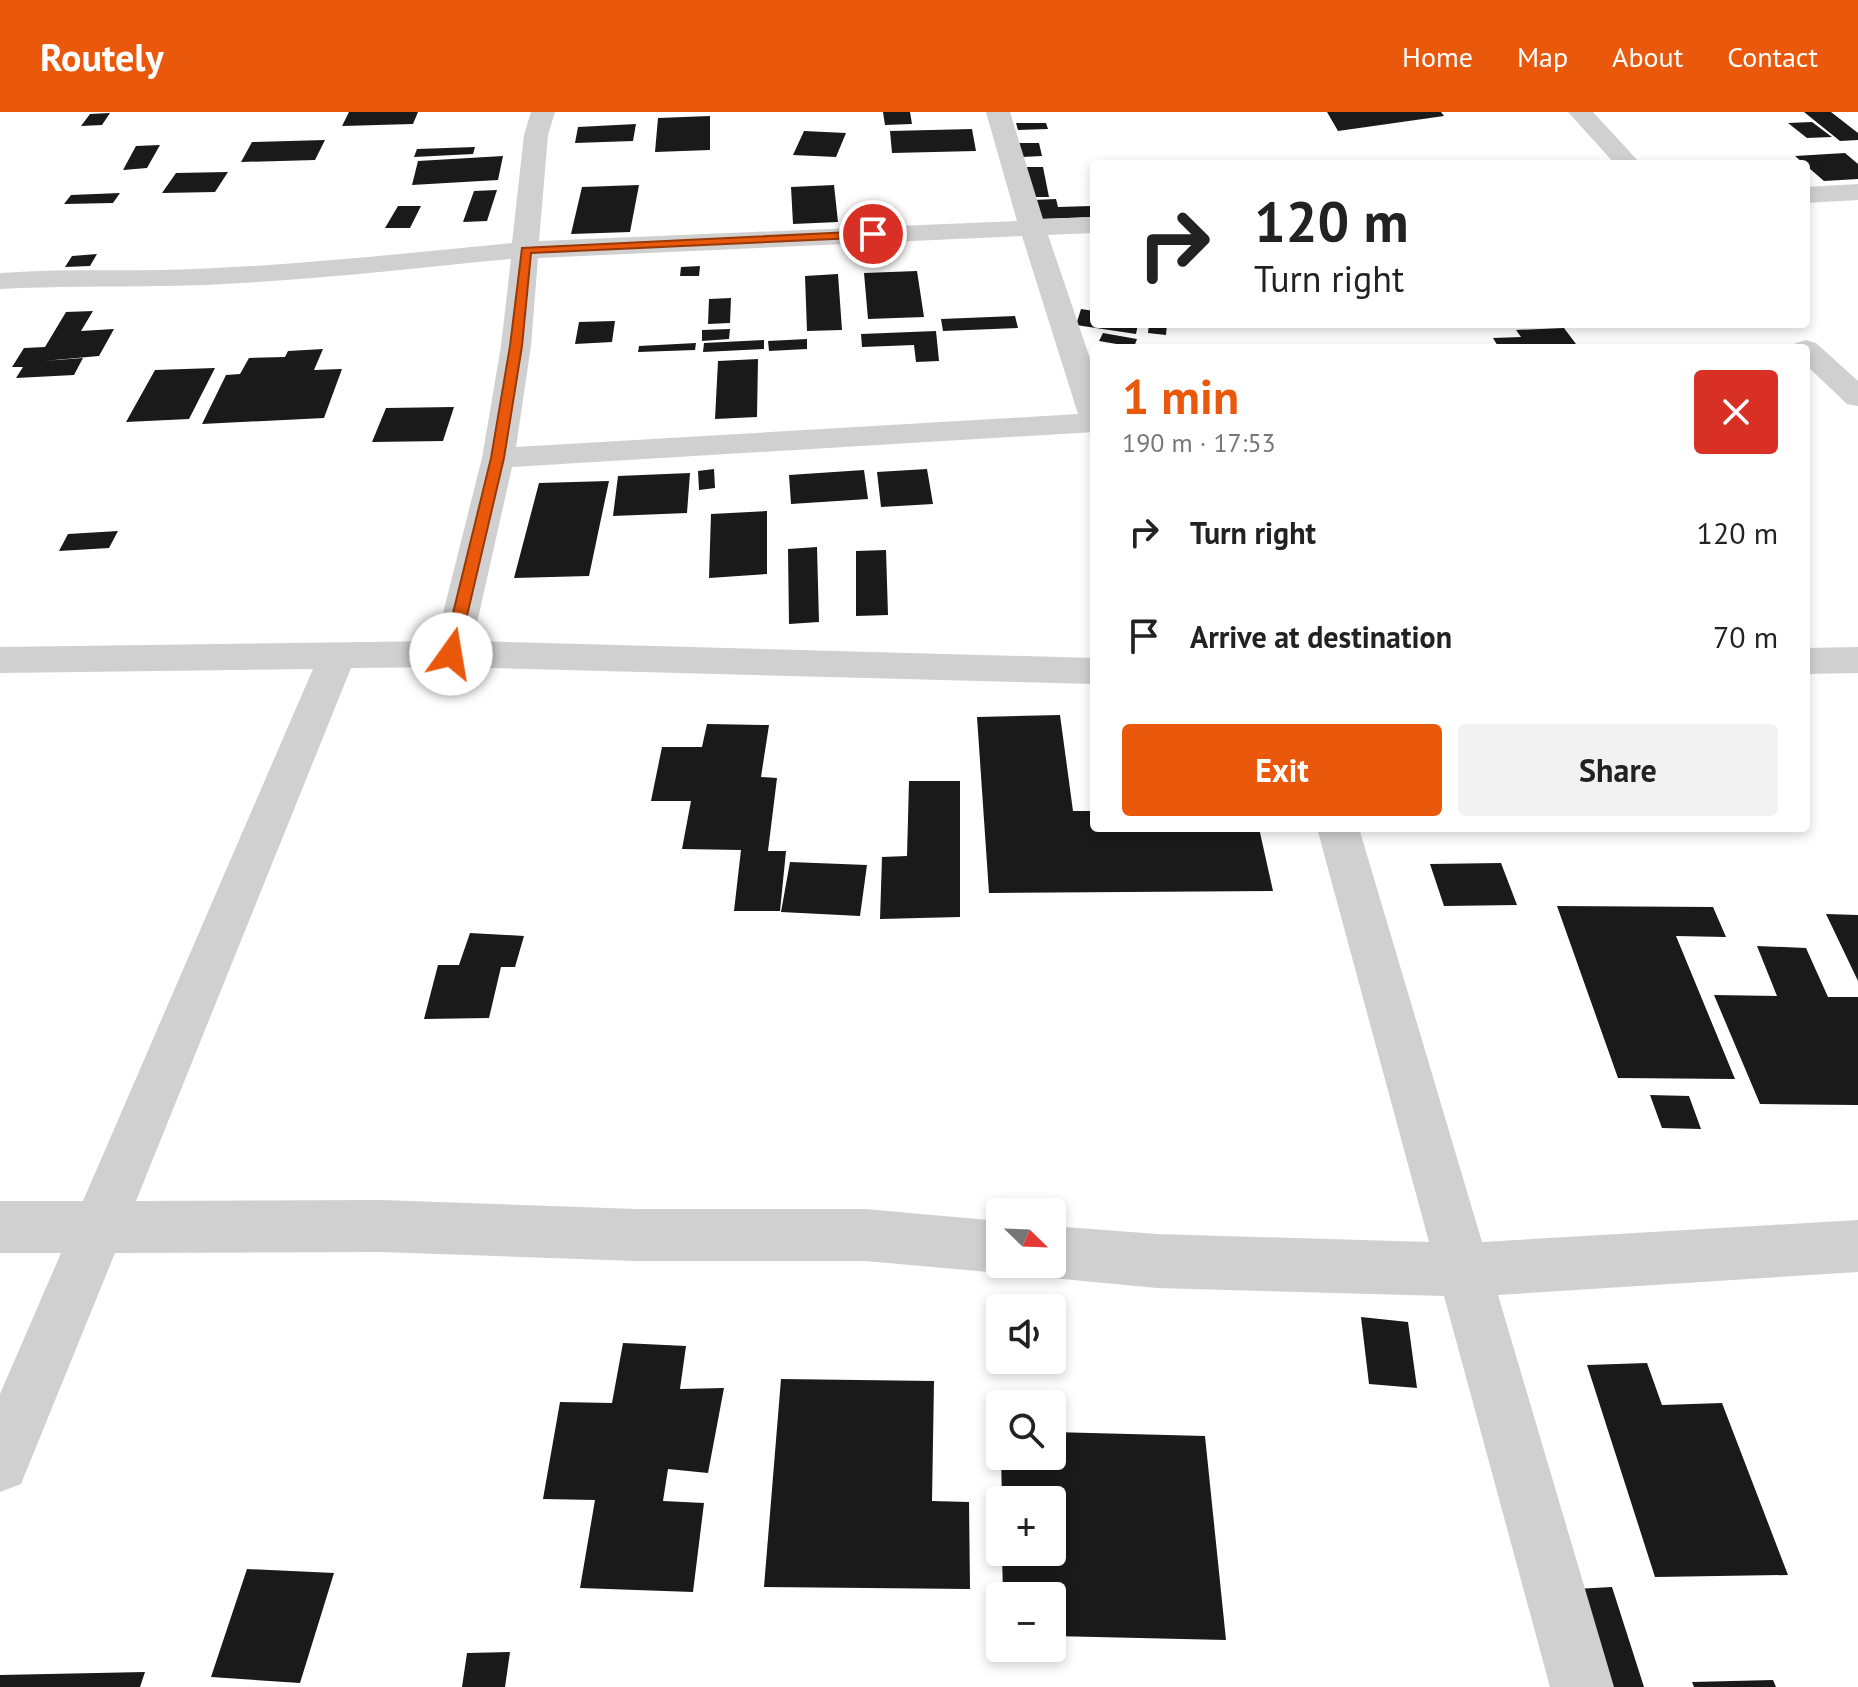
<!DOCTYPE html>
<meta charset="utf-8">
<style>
body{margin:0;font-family:"PT Sans",sans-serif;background:#f2f2f2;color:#222;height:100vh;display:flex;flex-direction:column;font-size:30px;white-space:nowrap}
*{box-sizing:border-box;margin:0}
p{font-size:26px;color:#767676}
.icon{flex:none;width:44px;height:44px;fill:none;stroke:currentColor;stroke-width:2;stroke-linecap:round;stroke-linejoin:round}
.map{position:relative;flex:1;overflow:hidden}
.drawer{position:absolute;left:1090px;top:232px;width:720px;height:488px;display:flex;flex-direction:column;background:#fff;border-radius:8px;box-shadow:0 4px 12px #0003}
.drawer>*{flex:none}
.hud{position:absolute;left:1090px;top:48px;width:720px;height:168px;border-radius:8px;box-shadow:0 4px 12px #0003;background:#fff;color:#222;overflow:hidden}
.needle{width:52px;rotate:113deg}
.controls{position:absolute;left:986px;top:1086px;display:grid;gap:16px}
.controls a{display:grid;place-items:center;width:80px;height:80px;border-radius:8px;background:#fff;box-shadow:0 4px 12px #0003;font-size:40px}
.pin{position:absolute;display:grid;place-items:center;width:68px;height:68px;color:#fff;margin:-34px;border:4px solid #fff;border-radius:50%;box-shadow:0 2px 8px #0007}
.me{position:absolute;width:88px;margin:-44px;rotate:13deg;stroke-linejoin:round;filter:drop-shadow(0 0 6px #0008)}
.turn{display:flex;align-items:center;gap:28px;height:168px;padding:0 32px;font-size:36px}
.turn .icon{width:104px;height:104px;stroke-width:2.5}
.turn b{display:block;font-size:56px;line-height:68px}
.round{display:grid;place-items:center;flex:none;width:84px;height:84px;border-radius:8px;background:#f2f2f2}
.headline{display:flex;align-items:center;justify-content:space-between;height:136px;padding:0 32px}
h1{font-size:48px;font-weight:700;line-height:60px;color:#ea580c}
.button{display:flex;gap:16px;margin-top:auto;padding:16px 32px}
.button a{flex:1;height:92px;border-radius:8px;background:#ea580c;color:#fff;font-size:32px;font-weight:700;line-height:92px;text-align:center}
.button a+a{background:#f2f2f2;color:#222}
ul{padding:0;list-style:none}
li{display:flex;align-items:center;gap:24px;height:104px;padding:0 32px}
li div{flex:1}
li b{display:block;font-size:30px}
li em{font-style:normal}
header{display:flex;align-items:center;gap:48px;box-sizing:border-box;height:112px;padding:0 40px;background:#ea580c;color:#fff}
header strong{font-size:38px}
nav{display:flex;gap:44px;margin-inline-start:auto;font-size:28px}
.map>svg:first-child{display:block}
</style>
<header>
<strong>Routely</strong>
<nav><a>Home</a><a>Map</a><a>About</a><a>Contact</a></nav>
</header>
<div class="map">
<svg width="1858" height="1575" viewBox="0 0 1858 1575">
<rect width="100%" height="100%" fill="#fff"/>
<!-- building -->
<path fill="#1a1a1a" d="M349 0H418L413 12 342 14Z
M883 0H910L912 12 885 13Z
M1327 0H1441L1444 4 1338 19Z
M1804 0H1831L1858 21V28L1840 29Z
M110 1 102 13 81 14 90 2Z
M710 4V38L655 40 658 6Z
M1812 10 1832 25 1807 26 1788 11Z
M1016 11H1046L1048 17 1018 18Z
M636 12 633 29 575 31 578 15Z
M972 17 976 39 892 41 890 19Z
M804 19 846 21 836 45 793 43Z
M325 28 315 48 241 50 252 30Z
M1019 31H1039L1042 44 1022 45Z
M160 33 147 56 123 58 136 34Z
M475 35 473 42 414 45 417 37Z
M1845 41 1858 52V67L1824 69 1795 44Z
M503 44 498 68 412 73 418 49Z
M1025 55H1043L1049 85H1030Z
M228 60 215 80 162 81 176 61Z
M639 73 630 120 571 122 582 75Z
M834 73 838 110 793 112 791 75Z
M497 78 487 109 463 110 474 79Z
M120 81 113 91 64 92 71 83Z
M1056 87 1058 95 1091 94 1094 105 1039 107 1033 88Z
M398 94H421L410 116H385Z
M97 142 90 154 65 155 72 144Z
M700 154 699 164H680L681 155Z
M917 159 924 205 868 207 864 161Z
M838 162 842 218 807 219 805 164Z
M731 186 730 211 708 212 709 187Z
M1081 197 1094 199V212H1138L1136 222 1076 213Z
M93 199 81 219 114 217 99 244 43 249 83 246 74 263 16 266 23 255H12L24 236 45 235 66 200Z
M1015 204 1018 216 943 219 941 207Z
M615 209 612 230 575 232 579 210Z
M1149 212H1167L1166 223 1148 221Z
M1564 216 1579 236H1499L1493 226 1521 225 1516 218Z
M730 217 729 227 702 229V218Z
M936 219 939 249 916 250 914 233 862 235 861 222Z
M1103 221 1137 227 1134 235 1099 229Z
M807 227V237L769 239 768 229Z
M764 228V237L703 240 704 231Z
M696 231 695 238 638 240 639 234Z
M323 237 314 258 342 257 324 306 202 312 226 263 240 262 249 246 285 245 288 239Z
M758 247 757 305 715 307 718 249Z
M215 256 189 307 126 310 155 258Z
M454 295 443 329 372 330 386 296Z
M714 357 715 376 699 378 698 359Z
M927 357 933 392 881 395 877 360Z
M864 358 868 387 791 392 789 363Z
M690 361 687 401 613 404 618 364Z
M609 369 589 464 514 466 539 371Z
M767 399V462L709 466 711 402Z
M118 419 109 436 59 439 68 422Z
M817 435 819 510 789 512 788 437Z
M886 438 888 503 856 504V439Z
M1060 603 1073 699H1094V716H1259L1273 779 989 781 977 605Z
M707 612 769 613 761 665 777 666 768 739H786L780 799H734L741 738 682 737 691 689H651L662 635H702Z
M909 669H960V805L880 807 882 745 907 744Z
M790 750 867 753 860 804 781 800Z
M1501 751 1517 793 1444 794 1430 752Z
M1557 794 1713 795 1726 825 1676 824 1735 967 1618 966Z
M1826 802 1858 803V869Z
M470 821 524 824 515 855H501L489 906 424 907 438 853H459Z
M1757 834 1806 836 1828 885H1858V993L1760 992 1714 883 1777 884Z
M1650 983 1689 984 1701 1017 1662 1016Z
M1361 1205 1408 1210 1417 1276 1369 1272Z
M623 1231 686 1234 680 1277 724 1276 708 1361 668 1357 663 1389 704 1391 693 1480 580 1476 595 1388 543 1387 560 1290 612 1291Z
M1647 1251 1662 1293 1722 1291 1788 1463 1655 1465 1587 1253Z
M781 1267 934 1269 932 1389 969 1390 970 1477 764 1475Z
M1052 1320 1205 1324 1226 1528 1052 1524V1484H1003L1002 1440H1052V1388H1002L1001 1344H1052Z
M247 1457 334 1461 300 1571 211 1565Z
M1612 1475 1644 1575H1605L1575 1477Z
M510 1540 505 1575H462L467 1541Z
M145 1560 140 1575H0V1563Z
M1773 1568 1776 1575H1694L1692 1570Z"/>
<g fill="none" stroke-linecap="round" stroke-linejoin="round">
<!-- minor -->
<path fill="#d0d0d0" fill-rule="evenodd" d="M531 0H555L548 23 539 129 1017 109 986 0H1010L1043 107 1094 105V121L1048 123 1094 258V320L512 355 473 529 1094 546V572L451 555 351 556 136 1089 381 1088 636 1097H865L1000 1109V1152H1019L1000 1161 865 1149H636L381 1140 115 1141 21 1372 0 1380V1282L61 1141H0V1089H83L313 557 0 561V535L436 529 482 346 501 234 511 147C396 158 280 172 164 174 109 175 55 174 0 177V161C55 157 110 159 165 158 281 155 397 142 512 131L524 23ZM1022 124 1078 302 516 335 531 234 538 146Z
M1568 0H1593L1641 52H1615Z
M1858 72V88L1806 91V75Z
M1806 228 1816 231 1858 269V294L1847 292 1806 253V236H1792L1796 231Z
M1858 535V561L1806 562V536Z
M1317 716H1359L1482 1130 1858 1108V1160L1498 1183 1614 1575H1550L1444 1184 1157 1176 1052 1166 1033 1159 1030 1152H1052V1114L1157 1122 1429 1130Z"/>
</g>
<!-- route -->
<path fill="#ea580c" stroke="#983908" stroke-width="2" d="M873 119 879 122 877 125 531 141 522 234 504 346 458 542 451 548 445 546 443 542 491 346 510 234 522 136Z"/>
</svg>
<div class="controls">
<a><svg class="needle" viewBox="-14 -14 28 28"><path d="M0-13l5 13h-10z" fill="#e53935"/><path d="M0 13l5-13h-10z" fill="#767676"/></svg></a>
<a><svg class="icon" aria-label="sound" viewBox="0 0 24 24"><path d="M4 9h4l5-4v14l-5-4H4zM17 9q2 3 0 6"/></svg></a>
<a><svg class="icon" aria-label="search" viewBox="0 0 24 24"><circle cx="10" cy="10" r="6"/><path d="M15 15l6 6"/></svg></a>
<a>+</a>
<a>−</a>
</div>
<div class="pin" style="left:873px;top:122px;background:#d93025"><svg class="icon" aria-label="arrive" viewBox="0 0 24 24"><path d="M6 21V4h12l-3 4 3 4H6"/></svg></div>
<svg class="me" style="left:451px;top:542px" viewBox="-20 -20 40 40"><circle r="19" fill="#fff"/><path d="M0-13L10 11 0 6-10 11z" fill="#ea580c"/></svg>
<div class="hud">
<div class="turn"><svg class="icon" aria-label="right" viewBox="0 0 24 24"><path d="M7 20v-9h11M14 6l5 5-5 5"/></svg><div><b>120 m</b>Turn right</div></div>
</div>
<section class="drawer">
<div class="headline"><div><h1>1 min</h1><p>190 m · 17:53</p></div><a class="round" style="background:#d93025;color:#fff"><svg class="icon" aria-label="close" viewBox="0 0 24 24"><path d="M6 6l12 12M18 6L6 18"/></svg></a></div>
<ul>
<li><svg class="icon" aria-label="right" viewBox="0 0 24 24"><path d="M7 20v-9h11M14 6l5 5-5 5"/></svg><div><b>Turn right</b></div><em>120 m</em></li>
<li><svg class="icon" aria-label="arrive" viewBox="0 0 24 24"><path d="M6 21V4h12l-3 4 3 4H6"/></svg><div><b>Arrive at destination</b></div><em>70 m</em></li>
</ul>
<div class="button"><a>Exit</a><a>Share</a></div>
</section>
</div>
